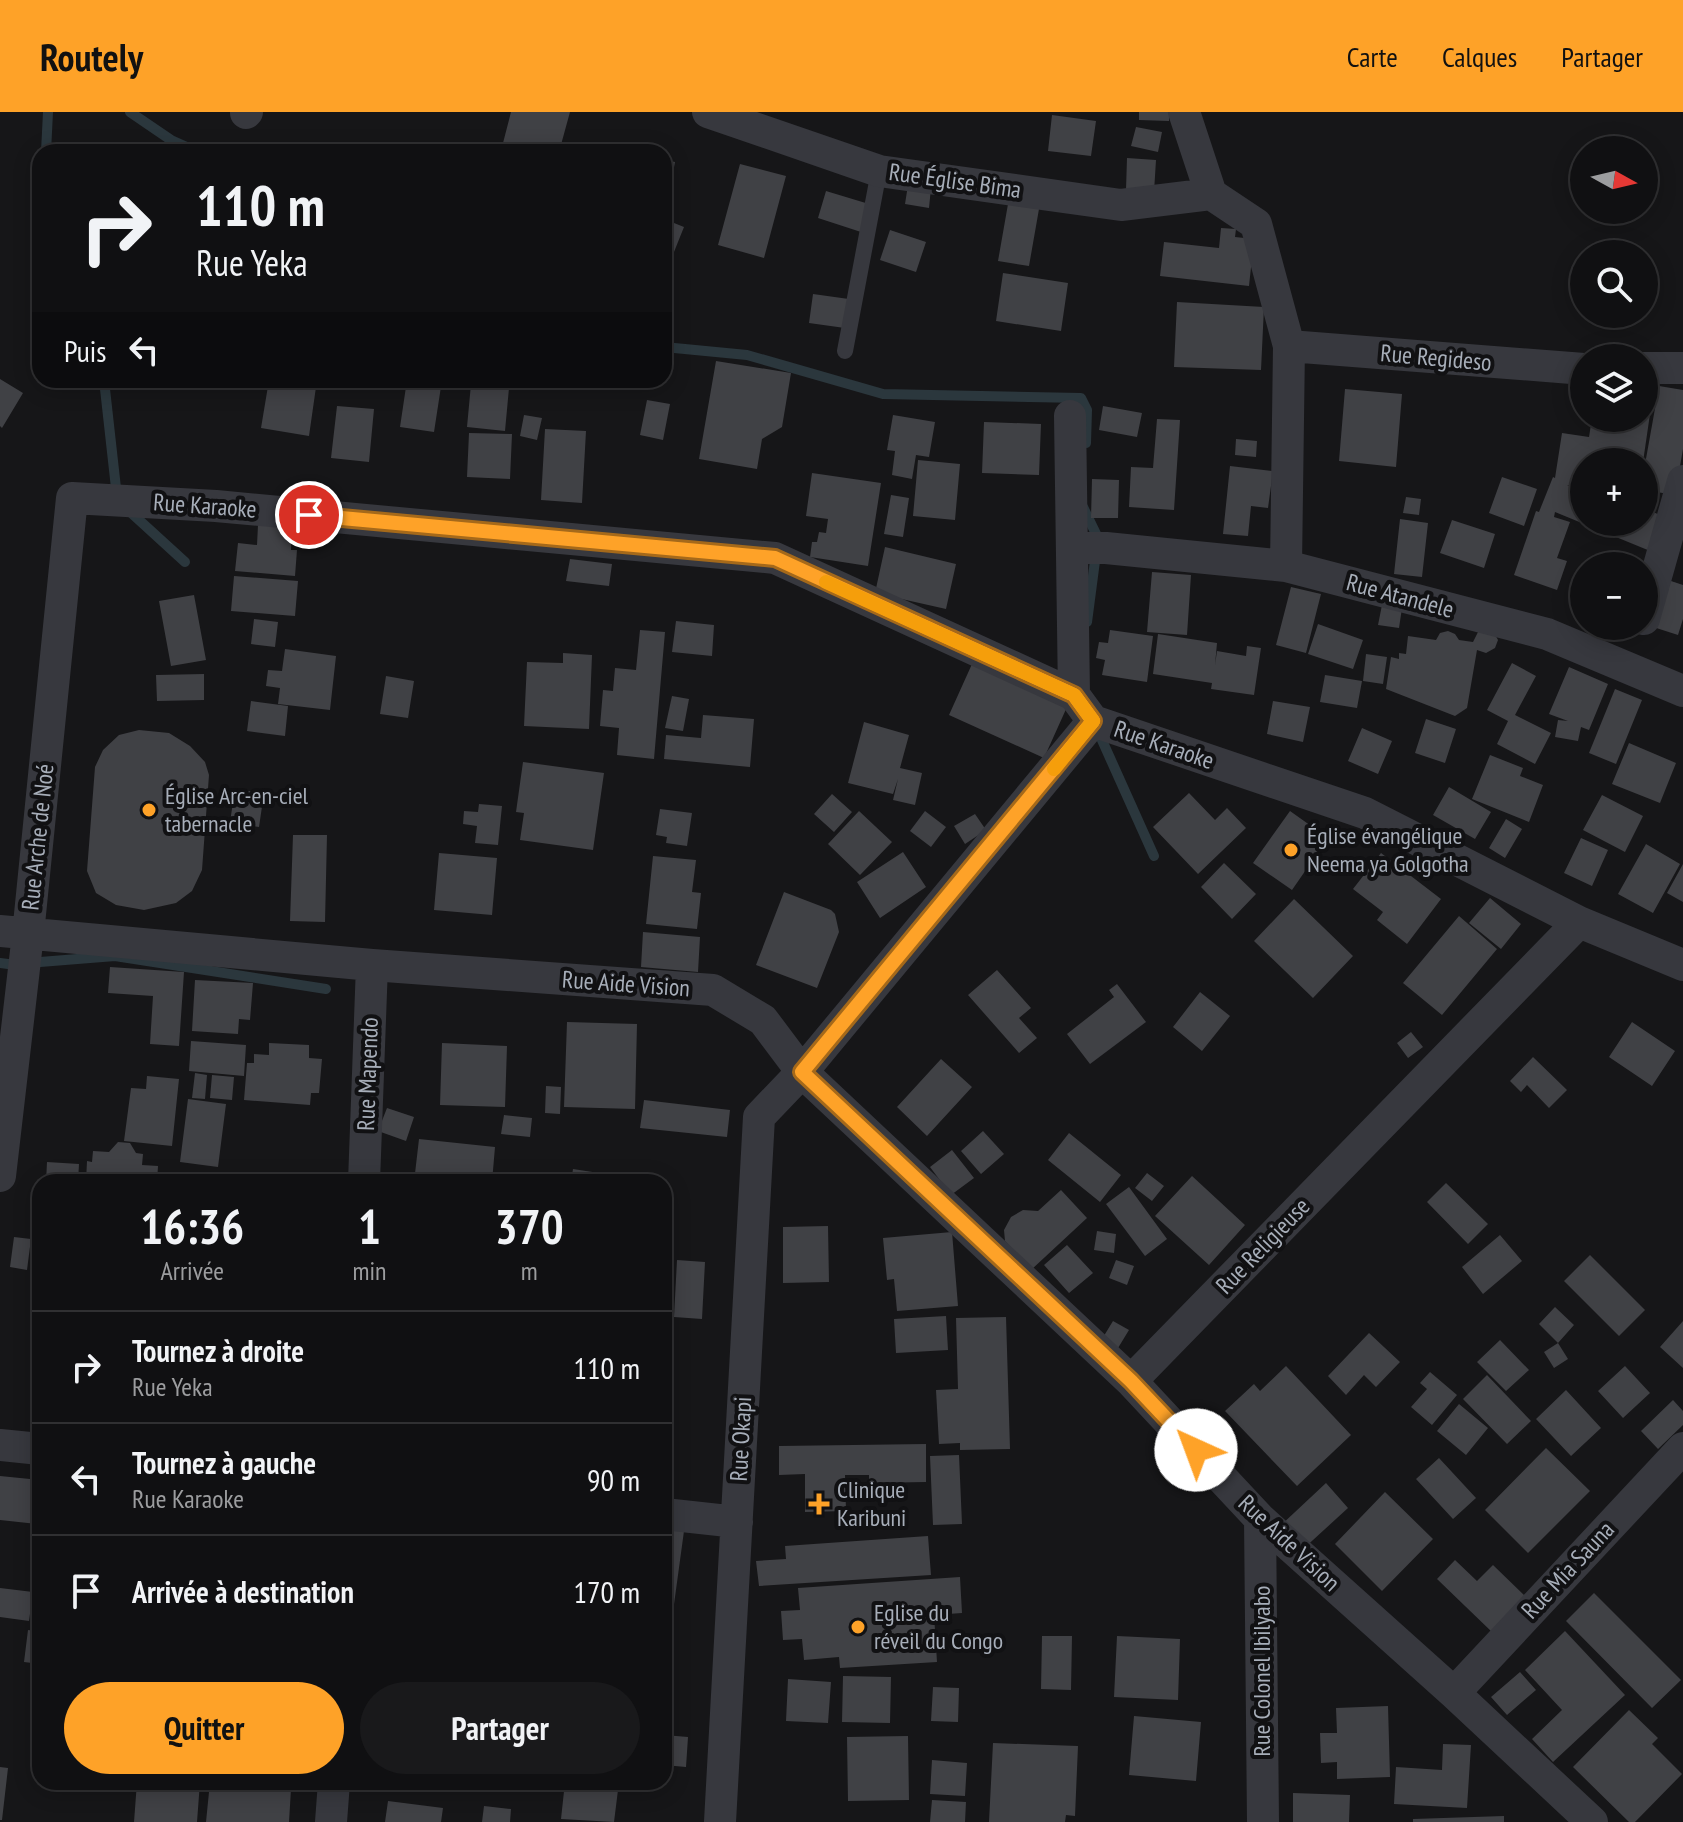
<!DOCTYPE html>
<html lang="fr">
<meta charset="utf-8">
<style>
body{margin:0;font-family:"PT Sans Narrow",sans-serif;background:#19191b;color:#f1f3f6;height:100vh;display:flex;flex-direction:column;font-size:30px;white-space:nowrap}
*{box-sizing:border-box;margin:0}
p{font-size:26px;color:#9c9d9f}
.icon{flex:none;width:44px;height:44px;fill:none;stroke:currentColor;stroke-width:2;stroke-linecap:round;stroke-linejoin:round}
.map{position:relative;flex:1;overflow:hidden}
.sheet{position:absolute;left:32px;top:1062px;width:640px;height:616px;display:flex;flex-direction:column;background:#101012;border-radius:24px;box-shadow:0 4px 20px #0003,0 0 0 2px #303032}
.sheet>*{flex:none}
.guide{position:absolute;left:32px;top:32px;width:640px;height:244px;border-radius:24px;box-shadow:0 4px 20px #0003,0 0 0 2px #303032;background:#101012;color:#f1f3f6;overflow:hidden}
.needle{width:52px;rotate:98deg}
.tools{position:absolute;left:1570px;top:24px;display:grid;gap:16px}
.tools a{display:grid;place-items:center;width:88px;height:88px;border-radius:50%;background:#101012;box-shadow:0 4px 20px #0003,0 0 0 2px #303032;font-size:40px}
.pin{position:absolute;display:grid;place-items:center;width:68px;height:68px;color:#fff;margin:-34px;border:4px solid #fff;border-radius:50%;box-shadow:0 2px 8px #0007}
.me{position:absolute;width:88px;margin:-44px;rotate:317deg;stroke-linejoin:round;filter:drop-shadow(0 0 6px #0008)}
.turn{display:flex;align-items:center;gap:28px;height:168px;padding:0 32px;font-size:36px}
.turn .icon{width:104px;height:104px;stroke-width:2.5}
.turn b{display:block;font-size:56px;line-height:68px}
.then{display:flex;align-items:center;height:76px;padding:0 32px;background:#0003;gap:16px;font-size:30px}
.eta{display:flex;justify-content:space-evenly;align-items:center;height:136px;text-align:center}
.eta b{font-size:48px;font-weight:800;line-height:56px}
.primary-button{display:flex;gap:16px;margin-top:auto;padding:16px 32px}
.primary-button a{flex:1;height:92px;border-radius:48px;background:#fea228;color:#111;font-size:32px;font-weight:800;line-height:92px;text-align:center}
.primary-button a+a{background:#19191b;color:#f1f3f6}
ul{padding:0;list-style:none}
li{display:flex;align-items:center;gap:24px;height:112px;padding:0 32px;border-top:2px solid #303032}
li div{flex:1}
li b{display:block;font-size:30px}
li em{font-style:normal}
header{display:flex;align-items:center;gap:48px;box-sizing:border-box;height:112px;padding:0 40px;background:#fea228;color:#111}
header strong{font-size:38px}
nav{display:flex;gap:44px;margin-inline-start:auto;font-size:28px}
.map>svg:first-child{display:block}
</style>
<header>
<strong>Routely</strong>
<nav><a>Carte</a><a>Calques</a><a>Partager</a></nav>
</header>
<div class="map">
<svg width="1683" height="1710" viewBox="0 0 1683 1710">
<rect width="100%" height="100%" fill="#161618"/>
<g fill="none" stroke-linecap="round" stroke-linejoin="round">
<!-- stream -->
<path stroke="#2b373d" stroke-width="10" d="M130 0 171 28 198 40
M46 40 48 0
M664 235 747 243 883 282 1081 286 1087 298 1086 331
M104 268 117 385
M1083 395 1098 426 1087 510
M127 397 185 450
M1097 617 1154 744
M40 850 115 844 326 877
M0 851 8 852"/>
</g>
<!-- building -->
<path fill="#404145" d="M511 0H570L559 40H535L503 31Z
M1139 0H1169V9L1139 8Z
M1052 3 1096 9 1091 44 1048 39Z
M1136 15 1162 20 1158 40 1131 34Z
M1127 46 1156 48 1154 80 1126 78Z
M664 48 675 50 671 71 664 70Z
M740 52 786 64 764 146 718 133Z
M908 73 931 76 929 96 905 92Z
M826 79 869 92 861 120 818 106Z
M1008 92 1039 97 1029 154 998 149Z
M664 107 684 115 664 165Z
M1221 116 1236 117 1235 125 1254 127 1249 174 1160 164 1164 130 1219 136Z
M890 118 926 130 916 160 880 148Z
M1003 161 1068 171 1061 219 996 209Z
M813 182 856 188 852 217 809 211Z
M1177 190 1264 195 1261 258 1174 255Z
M716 249 791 261 782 315 762 327 757 357 699 347Z
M0 267 23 281 2 316 0 314Z
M269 268H317L309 324 261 316Z
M407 268H442L434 320 400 315Z
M475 268H504L507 271 509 276 505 319 467 315 471 272Z
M1659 274 1683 278V337L1675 383 1644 378V358Z
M1345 277 1402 282 1396 355 1339 349Z
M647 288 670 292 663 328 640 323Z
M337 294 374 297 369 350 331 346Z
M1103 294 1142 301 1137 325 1099 318Z
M1644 301 1650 302 1643 350H1584V374L1567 373 1584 380V410H1644V396L1669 407 1655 441 1555 400 1554 405 1570 410 1557 446 1567 449 1557 478 1514 463 1536 399 1539 400 1553 365 1555 366 1562 321 1589 325 1592 306H1644Z
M524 303 542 306 537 328 520 324Z
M893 303 935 310 929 345 916 343 912 367 892 363 895 339 887 338Z
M1157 307 1180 308 1174 398 1129 395 1131 355 1153 356Z
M984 310 1041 312 1039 363 982 361Z
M545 317 586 319 582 391 541 388Z
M469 321 512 322 510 367 467 365Z
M1236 327 1257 329 1256 345 1235 343Z
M918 348 960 352 955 408 913 404Z
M1230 354 1273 359 1268 396 1251 394 1248 424 1223 422Z
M812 361 881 371 868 454 810 445 812 430H817L819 420 826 421 828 407 806 404Z
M1502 365 1537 377 1524 414 1489 401Z
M1092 367 1119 368 1118 406H1091Z
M891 383 909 386 903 425 884 422Z
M1406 385 1421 387 1419 403 1403 401Z
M1400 407 1428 411 1422 465 1394 462Z
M1452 408 1495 422 1484 456 1440 441Z
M258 413 292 415 291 438H297L295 464 235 459 238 431 257 433Z
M885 435 956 452 946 497 875 481Z
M570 447 612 452 609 474 566 469Z
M1152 460 1191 463 1187 523 1147 520Z
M234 464 298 469 295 504 231 499Z
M1665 467 1683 473V507L1678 523 1650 514Z
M1291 475 1321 482 1306 541 1276 533Z
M194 483 206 548 171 554 159 489Z
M1382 493 1402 496 1399 516 1378 513Z
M254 507 278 510 275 535 251 532Z
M676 509 714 513 712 544 672 540Z
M1318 512 1363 528 1353 557 1308 542Z
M640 518 665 520 654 647 617 643 619 616 600 614 603 578 613 579 615 556 636 558Z
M1110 518 1153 524 1147 570 1102 563 1105 548 1096 546 1099 530 1108 531Z
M1479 518 1493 519 1498 528 1495 536 1486 541 1477 538 1467 596 1455 604 1386 577 1391 545 1399 547V541L1406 542 1408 524 1436 528 1440 521 1448 519 1455 522 1459 528 1473 530Z
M1158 522 1217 531 1215 553 1217 539 1246 544 1247 534 1261 536 1254 583 1211 577 1212 571 1153 562Z
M285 537 336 544 330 598 278 592 280 576 266 574 268 558 282 559Z
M563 541 592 543 589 617 524 614 527 550 563 551Z
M1366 542 1387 545 1383 572 1363 569Z
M1512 551 1536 564 1515 603 1551 621 1535 652 1497 632 1508 609 1487 598Z
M972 552 1067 595 1044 646 949 603Z
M1569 555 1608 572 1589 618 1581 615 1578 629 1555 625 1558 608 1568 609 1549 602Z
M204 562V588L157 589 156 563Z
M1325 563 1362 569 1357 596 1320 590Z
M386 564 414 569 408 606 380 602Z
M1615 577 1642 588 1616 652 1589 641Z
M672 584 689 587 683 619 665 616Z
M251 589 288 594 285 624 247 619Z
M1273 589 1310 595 1303 630 1267 622Z
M703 603 754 607 750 655 664 647 666 623 701 626Z
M1426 607 1456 617 1445 651 1415 641Z
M864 610 909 623 900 656 922 661 915 693 893 688 898 667 893 682 848 671Z
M1362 616 1392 629 1378 662 1348 649Z
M139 618 169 621 190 634 205 650 209 663 202 758 192 779 176 791 144 798 116 793 96 781 87 759 95 655 103 638 119 623Z
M1629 631 1676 651 1660 691 1612 672Z
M1490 643 1523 656 1520 664 1543 673 1529 710 1472 687Z
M523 650 604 661 593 738 520 728 524 701 516 700Z
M1449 675 1491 700 1475 727 1433 703Z
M235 677 264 681 259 715 230 710Z
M1189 681 1215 708 1227 696 1246 716 1198 762 1153 715Z
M832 682 852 700 834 720 814 702Z
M1602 683 1643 704 1625 740 1583 718Z
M479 692 502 694 498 733 475 731 477 714 463 712 464 699 478 700Z
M660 697 692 701 687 734 666 731 667 725 656 723Z
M859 699 892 730 860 763 828 732Z
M925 699 946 715 931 735 910 719Z
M1290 699 1328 726 1292 778 1253 751Z
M975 702 986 718 965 732 954 714Z
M1506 707 1522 717 1505 746 1489 736Z
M293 723H327L325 810 290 809Z
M1581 726 1608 738 1592 774 1564 761Z
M1646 732 1680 752 1653 801 1618 782Z
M903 740 926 775 880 806 857 770Z
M439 741 497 746 492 803 434 798Z
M1381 741 1441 787 1407 832 1377 808 1383 800 1353 777Z
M653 744 696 748 692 780 701 781 697 817 646 812Z
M1224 751 1256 782 1232 807 1201 775Z
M1683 752V790L1667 781Z
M784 780 831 798 835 802 839 820 817 876 756 853Z
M1490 786 1521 812 1501 837 1469 811Z
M1294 787 1353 844 1313 886 1254 829Z
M1459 804 1497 837 1442 903 1403 871Z
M643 820 700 825 698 860 641 855Z
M110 855 184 860 179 934 150 932 153 884 108 881Z
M997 858 1031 896 1019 906 1037 926 1019 941 968 883Z
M195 868 253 871 250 908 239 907 238 922 192 919Z
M1117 872 1146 910 1090 952 1067 922 1114 885 1109 878Z
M1200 880 1230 904 1202 939 1173 915Z
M567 910 637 912 635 997 564 995Z
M1632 910 1675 939 1652 974 1609 945Z
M1411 920 1423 935 1408 946 1397 931Z
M191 929 246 933 244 964 189 959Z
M269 931 309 933V946L322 947 319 981H311L310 993 244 988 247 951H254V942L269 943Z
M442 931 507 934 505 995 440 993Z
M1533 945 1567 978 1549 996 1527 973 1521 980 1510 969Z
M941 947 972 975 927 1024 897 995Z
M195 961 207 963 205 987 192 986Z
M212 963 234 965 232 988 210 986Z
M147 964 179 967 172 1034 124 1029 131 976 146 977Z
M546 974 561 975 560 1002 545 1001Z
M188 987 226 992 218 1055 180 1050Z
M644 988 730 998 727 1025 640 1016Z
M387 996 414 1005 406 1029 378 1019Z
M504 1003 532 1006 530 1025 501 1022Z
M983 1019 1004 1042 981 1062 961 1039Z
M1069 1021 1121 1063 1100 1090 1048 1048Z
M419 1027 495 1035 492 1070H414Z
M118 1030 130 1031 136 1041 143 1042 142 1053 158 1054 157 1070H86L87 1049 92 1050 93 1039 109 1040Z
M952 1038 974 1066 951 1083 930 1055Z
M47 1050 79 1052 78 1070H46Z
M573 1057 612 1063 611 1070H571Z
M1147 1061 1164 1074 1152 1089 1135 1076Z
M1192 1064 1245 1113 1209 1153 1155 1104Z
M1446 1071 1488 1112 1468 1132 1427 1090Z
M1129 1075 1167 1127 1145 1144 1106 1092Z
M1061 1078 1087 1106 1031 1158 1005 1129 1004 1118 1011 1105 1023 1098 1038 1099Z
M828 1114 829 1170 783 1171V1115Z
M1097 1119 1116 1122 1114 1141 1094 1138Z
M952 1120 958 1194 897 1199 894 1167 887 1168 883 1126Z
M1500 1123 1522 1149 1483 1182 1462 1155Z
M14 1125 31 1127 27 1158 10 1155Z
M1067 1133 1093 1161 1069 1181 1044 1153Z
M1590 1143 1645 1198 1619 1224 1564 1169Z
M677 1148 705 1150 702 1207 674 1205Z
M1116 1148 1134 1154 1127 1173 1109 1166Z
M1555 1195 1574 1213 1558 1231 1539 1212Z
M946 1204 948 1238 896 1241 894 1207Z
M1006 1205 1010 1337 960 1338V1331L939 1332 936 1278 958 1277 956 1206Z
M1113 1209 1129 1218 1118 1236 1102 1227Z
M1683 1209V1256L1660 1235Z
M1369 1221 1400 1250 1376 1275 1364 1263 1346 1283 1328 1264Z
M1500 1228 1529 1258 1506 1279 1477 1250Z
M1558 1231 1568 1247 1554 1256 1544 1240Z
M1286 1254 1351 1323 1297 1374 1225 1299 1254 1272 1260 1279Z
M1625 1254 1650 1281 1623 1306 1598 1279Z
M1430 1260 1457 1283 1432 1313 1411 1295 1427 1277 1420 1271Z
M1487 1263 1531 1309 1507 1332 1463 1287Z
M1566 1278 1601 1316 1571 1344 1536 1307Z
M1673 1288 1683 1299V1313L1658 1337 1641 1319Z
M1459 1292 1488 1316 1466 1343 1437 1319Z
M926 1332V1370L869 1371V1363H845L846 1399 805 1400V1362L779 1363V1334Z
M1546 1336 1590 1379 1528 1441 1485 1398Z
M959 1343 962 1412 933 1413 930 1344Z
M1439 1346 1476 1386 1453 1407 1416 1367Z
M0 1364 40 1368 37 1412 0 1408Z
M1326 1371 1348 1396 1301 1439 1279 1415Z
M1385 1380 1433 1427 1382 1479 1335 1432Z
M664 1417 684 1419 669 1529 664 1528Z
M928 1424 931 1463 759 1474 756 1449 786 1447 785 1434Z
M1455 1448 1477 1469 1493 1453 1527 1486 1493 1521 1437 1467Z
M960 1465 962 1501 934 1503 937 1550 840 1556 839 1545 804 1548 802 1527 783 1528 781 1499 800 1498 798 1476Z
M0 1476 33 1480 29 1509 0 1505Z
M1594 1481 1681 1568 1652 1596 1566 1509Z
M38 1503H40V1552L24 1550 28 1518 36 1519Z
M1565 1519 1625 1583 1553 1650 1532 1627 1562 1598 1525 1558Z
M1042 1524H1072L1071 1578 1041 1577Z
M1117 1524 1180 1527 1178 1588 1114 1585Z
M1520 1560 1536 1578 1507 1603 1491 1585Z
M843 1564 891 1565 890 1611 842 1610Z
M788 1567 831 1570 828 1611 786 1609Z
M933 1575 959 1576 958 1610 931 1609Z
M1388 1594 1390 1665 1337 1667V1650L1321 1651 1320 1621H1337L1336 1596Z
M1629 1598 1658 1626 1652 1632 1682 1662 1635 1710H1629L1573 1655Z
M1134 1604 1201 1610 1196 1669 1129 1663Z
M664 1623 688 1625 686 1655 664 1653Z
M908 1624 909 1688 848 1689 847 1625Z
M993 1631 1078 1634 1075 1704 1066 1703 1065 1710H989Z
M1443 1632 1471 1633 1467 1696 1394 1692 1396 1655 1442 1658Z
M932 1648 967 1651 965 1684 930 1682Z
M0 1655 8 1656 2 1708H0Z
M137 1670H200L197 1710H134Z
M210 1670H261V1673L291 1677 289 1710H206Z
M565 1670H619L614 1710 561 1707Z
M1293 1681 1350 1683 1349 1710H1293Z
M932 1688 966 1690 965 1710H930Z
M388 1689 443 1696 441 1710H385Z
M484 1694 511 1697 510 1710H482Z
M1504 1704V1710H1413V1707Z"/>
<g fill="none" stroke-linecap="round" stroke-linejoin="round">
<!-- service -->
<path stroke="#37383e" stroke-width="16" d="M845 239 879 59"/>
<!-- minor -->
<path stroke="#37383e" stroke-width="32" d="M708 0 879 59 1121 93 1211 82
M1184 0 1211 82 1256 112 1289 234 1286 454
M246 1 247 0
M1289 234 1584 257
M1644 256H1683
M1070 304 1074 583
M1074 436H1106L1286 454 1547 522 1683 579
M1644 507 1683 369
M0 819 372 853 713 878 763 908 802 960 1131 1269 1260 1407 1454 1581 1592 1710
M0 1064 28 822 72 386 216 394 775 446 1074 583 1093 609 1365 701 1579 810 1683 853
M364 1070 372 853
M1131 1269 1579 810
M0 1333 40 1337
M664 1402 737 1410
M1260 1407 1263 1710
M1454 1581 1683 1336
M331 1710 334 1670
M720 1710 759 1005 802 960 1093 609"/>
</g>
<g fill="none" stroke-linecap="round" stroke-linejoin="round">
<!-- route casing -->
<g stroke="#a5691a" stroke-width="20">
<path id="route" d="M309 403 775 446 1074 583 1093 609 802 960 1131 1269 1196 1338"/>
</g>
<!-- route -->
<use href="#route" stroke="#fea228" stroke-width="14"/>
<!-- slow -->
<path stroke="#f59e0b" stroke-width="14" d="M826 470 1074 583 1093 609 1054 657"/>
</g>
<!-- markers -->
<g fill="#fea228" stroke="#111113" stroke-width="3">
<circle cx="149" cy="698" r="8"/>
<circle cx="1291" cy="738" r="8"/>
<path d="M815 1380h8v8h8v8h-8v8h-8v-8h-8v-8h8z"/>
<circle cx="858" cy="1515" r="8"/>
</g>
<g text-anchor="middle" stroke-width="8" stroke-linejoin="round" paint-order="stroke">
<!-- street labels -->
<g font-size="24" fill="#a7aeb9" stroke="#111113">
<text transform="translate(955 69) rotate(8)" y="8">Rue Église Bima</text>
<text transform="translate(1436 246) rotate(5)" y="8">Rue Regideso</text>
<text transform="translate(205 394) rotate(4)" y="8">Rue Karaoke</text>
<text transform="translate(1400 484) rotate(15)" y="8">Rue Atandele</text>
<text transform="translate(1164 633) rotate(19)" y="8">Rue Karaoke</text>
<text transform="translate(38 725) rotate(-84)" y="8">Rue Arche de Noé</text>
<text transform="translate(626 872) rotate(4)" y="8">Rue Aide Vision</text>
<text transform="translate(368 962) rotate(-88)" y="8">Rue Mapendo</text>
<text transform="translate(1263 1134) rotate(-46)" y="8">Rue Religieuse</text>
<text transform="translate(741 1327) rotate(-87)" y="8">Rue Okapi</text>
<text transform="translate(1289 1431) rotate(43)" y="8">Rue Aide Vision</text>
<text transform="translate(1568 1458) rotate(-47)" y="8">Rue Mia Sauna</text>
<text transform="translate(1262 1559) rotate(-90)" y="8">Rue Colonel Ibilyabo</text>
</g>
<!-- poi labels -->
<g font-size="24" fill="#a7aeb9" stroke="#111113" text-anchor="start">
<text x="165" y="692">Église Arc-en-ciel<tspan x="165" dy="28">tabernacle</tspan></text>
<text x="1307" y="732">Église évangélique<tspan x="1307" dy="28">Neema ya Golgotha</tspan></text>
<text x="837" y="1386">Clinique<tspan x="837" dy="28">Karibuni</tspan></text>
<text x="874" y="1509">Eglise du<tspan x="874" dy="28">réveil du Congo</tspan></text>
</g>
</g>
</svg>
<div class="tools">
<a><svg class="needle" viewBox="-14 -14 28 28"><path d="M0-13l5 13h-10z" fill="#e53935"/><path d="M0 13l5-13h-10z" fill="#9c9d9f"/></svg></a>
<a><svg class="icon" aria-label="search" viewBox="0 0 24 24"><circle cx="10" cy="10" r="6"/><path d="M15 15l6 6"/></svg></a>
<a><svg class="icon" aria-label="layers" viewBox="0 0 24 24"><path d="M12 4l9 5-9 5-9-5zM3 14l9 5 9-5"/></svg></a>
<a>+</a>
<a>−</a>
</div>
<div class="pin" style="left:309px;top:403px;background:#d93025"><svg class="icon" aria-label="arrive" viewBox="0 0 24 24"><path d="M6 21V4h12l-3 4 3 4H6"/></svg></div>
<svg class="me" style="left:1196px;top:1338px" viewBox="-20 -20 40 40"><circle r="19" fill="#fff"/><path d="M0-13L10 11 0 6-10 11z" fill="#fea228"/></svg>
<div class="guide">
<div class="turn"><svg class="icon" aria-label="right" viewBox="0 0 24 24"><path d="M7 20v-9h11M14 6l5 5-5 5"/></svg><div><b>110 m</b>Rue Yeka</div></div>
<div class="then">Puis<svg class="icon" aria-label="left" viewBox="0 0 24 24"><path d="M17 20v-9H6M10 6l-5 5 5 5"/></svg></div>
</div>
<section class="sheet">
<div class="eta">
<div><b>16:36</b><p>Arrivée</p></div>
<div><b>1</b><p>min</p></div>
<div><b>370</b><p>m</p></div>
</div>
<ul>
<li><svg class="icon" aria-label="right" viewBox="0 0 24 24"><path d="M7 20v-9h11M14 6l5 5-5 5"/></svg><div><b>Tournez à droite</b><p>Rue Yeka</p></div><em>110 m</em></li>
<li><svg class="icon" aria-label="left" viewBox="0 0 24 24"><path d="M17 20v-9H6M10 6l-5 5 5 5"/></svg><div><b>Tournez à gauche</b><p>Rue Karaoke</p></div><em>90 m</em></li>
<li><svg class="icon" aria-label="arrive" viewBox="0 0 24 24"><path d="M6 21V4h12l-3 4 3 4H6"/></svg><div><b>Arrivée à destination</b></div><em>170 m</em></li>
</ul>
<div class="primary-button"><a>Quitter</a><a>Partager</a></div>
</section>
</div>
